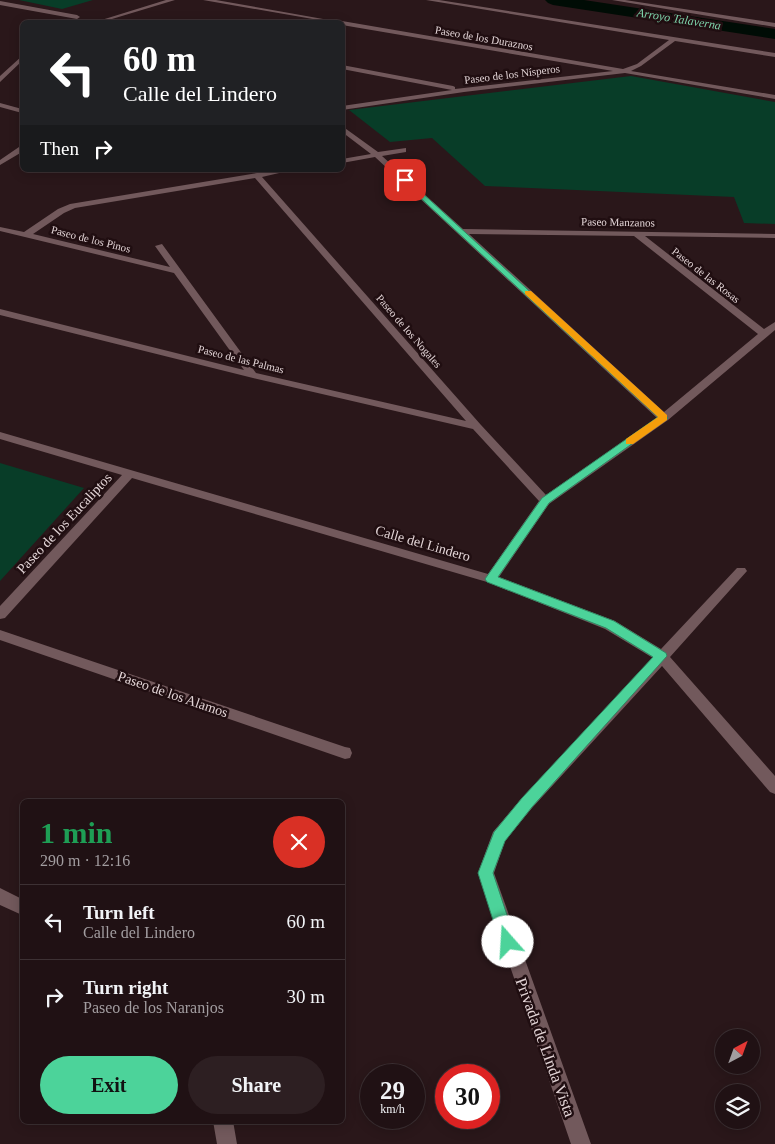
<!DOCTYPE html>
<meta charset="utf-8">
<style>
body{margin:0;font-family:Georgia,serif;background:#2d1f22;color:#f1f3f6;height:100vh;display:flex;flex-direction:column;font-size:19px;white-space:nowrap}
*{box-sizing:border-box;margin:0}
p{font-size:16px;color:#a29da0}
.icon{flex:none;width:28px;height:28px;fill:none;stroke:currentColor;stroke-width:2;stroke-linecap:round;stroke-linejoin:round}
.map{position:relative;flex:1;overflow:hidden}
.panel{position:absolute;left:20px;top:799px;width:325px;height:325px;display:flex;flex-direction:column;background:#201114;border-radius:8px;box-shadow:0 2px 12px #0003,0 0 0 1px #3d3134}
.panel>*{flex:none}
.top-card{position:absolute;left:20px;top:20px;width:325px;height:152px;border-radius:8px;box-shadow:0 2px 12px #0003,0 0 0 1px #3d3134;background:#202124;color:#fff;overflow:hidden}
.needle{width:32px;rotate:41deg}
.fabs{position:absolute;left:715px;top:1029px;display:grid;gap:10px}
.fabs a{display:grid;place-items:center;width:45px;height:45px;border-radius:50%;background:#201114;box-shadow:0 2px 12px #0003,0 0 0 1px #3d3134;font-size:25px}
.speed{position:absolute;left:360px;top:1064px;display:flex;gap:10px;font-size:25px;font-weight:700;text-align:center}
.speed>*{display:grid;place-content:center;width:65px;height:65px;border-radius:50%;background:#201114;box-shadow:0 2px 12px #0003,0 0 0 1px #3d3134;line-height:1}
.speed small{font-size:12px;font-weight:400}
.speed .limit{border:8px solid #d22;background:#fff;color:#111}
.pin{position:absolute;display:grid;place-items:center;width:42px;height:42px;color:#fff;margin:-21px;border-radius:10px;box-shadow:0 2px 8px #0006}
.me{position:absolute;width:55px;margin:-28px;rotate:341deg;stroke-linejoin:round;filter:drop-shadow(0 0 4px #0008)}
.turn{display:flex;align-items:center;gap:18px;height:105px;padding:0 20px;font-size:22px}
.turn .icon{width:65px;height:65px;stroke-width:2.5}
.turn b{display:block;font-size:35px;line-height:42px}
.then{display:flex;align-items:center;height:48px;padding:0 20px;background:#0003;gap:10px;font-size:19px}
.round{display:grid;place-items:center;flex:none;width:52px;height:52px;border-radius:26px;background:#2d1f22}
.overview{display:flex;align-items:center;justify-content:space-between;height:85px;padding:0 20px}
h1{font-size:30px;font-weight:800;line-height:38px;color:#1e9e55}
.button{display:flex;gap:10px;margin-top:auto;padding:10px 20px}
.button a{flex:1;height:58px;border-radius:30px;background:#4cd39a;color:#111;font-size:20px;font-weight:800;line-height:58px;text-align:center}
.button a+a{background:#2d1f22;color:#f1f3f6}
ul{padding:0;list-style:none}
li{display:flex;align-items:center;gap:15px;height:75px;padding:0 20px;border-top:1px solid #3d3134}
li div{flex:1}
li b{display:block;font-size:19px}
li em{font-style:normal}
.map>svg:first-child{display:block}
</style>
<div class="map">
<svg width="775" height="1144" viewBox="0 0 775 1144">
<rect width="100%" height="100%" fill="#2a171a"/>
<!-- green -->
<path fill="#083d28" d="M19 0H93L62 9Z
M631 76 775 102V224L744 223 734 197 485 186 432 138 390 142 349 110Z
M0 463 84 488 0 581Z"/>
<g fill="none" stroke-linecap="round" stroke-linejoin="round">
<!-- canal -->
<path fill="#000c05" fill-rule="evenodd" d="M545 0H584L775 29V39L553 5 548 3Z"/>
<!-- minor -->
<path fill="#72595c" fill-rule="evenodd" d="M166 0H175L102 22H95Z
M203 0H216L340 22H330Z
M426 0H439L775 53V57L675 41 641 66 631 71 775 95V99L625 73 464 92 342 110V106L452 90 342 69V65L453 86 455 87V89L613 71 342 25V22H340L342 21 623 69 637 64 669 40Z
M612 0H625L775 23V27Z
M0 1 77 15 80 17 77 19 0 5Z
M22 56V61L0 82V76Z
M0 103 22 109V113L0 107Z
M342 126 378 152 406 148V152L382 156 463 229 775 234V238L645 236 764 329 775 322V330L668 420 549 504 499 577 615 621 661 649 737 568H745L747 571 670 657 775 776V794L770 792 662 666 532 808 505 841 494 873 591 1144H571L478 873 493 832 522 798 653 658 605 629 487 582 132 478 5 618 0 619V606L122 475 0 439V432L488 574 539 501 473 429 253 378 0 315V309L244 370 174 273 0 231V227L24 232 58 209 70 204 275 170H292L262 177 481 425 546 495 657 418 375 157 342 163V159L371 154 342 132ZM255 178 466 421 256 373 162 244 155 246 170 267 33 234 64 213 75 208ZM469 234 634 236 758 334 664 412Z
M19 147H22V152L0 165V160Z
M0 630 345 747 350 748 352 753 350 758 345 759 0 640Z
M0 888 22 899V915L0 905Z
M213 1121H233L237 1144H217Z"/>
</g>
<!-- route -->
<path fill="#4cd39a" stroke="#318964" d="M402 179H407L668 418 549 503 498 577 614 621 666 653 667 656 532 807 505 841 493 873 516 942 514 947 508 949 503 947 500 942 478 873 494 832 522 798 653 657 606 628 487 582 485 579 542 498 658 417 402 181Z"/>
<!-- slow -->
<path fill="#f59e0b" d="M525 291H531L667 415V420L633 444H626V439L658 417 525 294Z"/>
<g text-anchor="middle" stroke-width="5" stroke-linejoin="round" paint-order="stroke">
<!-- far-street labels -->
<g font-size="11" fill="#e2d4d6" stroke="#200e11">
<text transform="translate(484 38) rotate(10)" y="4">Paseo de los Duraznos</text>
<text transform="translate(512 74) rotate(-7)" y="4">Paseo de los Nísperos</text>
<text transform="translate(618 222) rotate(1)" y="4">Paseo Manzanos</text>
<text transform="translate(91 239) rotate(14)" y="4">Paseo de los Pinos</text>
<text transform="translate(706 275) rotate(38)" y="4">Paseo de las Rosas</text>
<text transform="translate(409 331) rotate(49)" y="4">Paseo de los Nogales</text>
<text transform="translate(241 359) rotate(14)" y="4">Paseo de las Palmas</text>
</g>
<!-- far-water labels -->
<g font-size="12" font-style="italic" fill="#7dd3aa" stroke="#200e11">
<text transform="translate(679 19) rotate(9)" y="4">Arroyo Talaverna</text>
</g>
<!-- street labels -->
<g font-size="14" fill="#e2d4d6" stroke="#200e11">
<text transform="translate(64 523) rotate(-47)" y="5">Paseo de los Eucaliptos</text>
<text transform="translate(423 543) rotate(16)" y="5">Calle del Lindero</text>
<text transform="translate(173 694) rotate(19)" y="5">Paseo de los Alamos</text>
</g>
<!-- near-street labels -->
<g font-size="16" fill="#e2d4d6" stroke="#200e11">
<text transform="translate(546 1047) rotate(70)" y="6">Privada de LInda Vista</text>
</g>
</g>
</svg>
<div class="fabs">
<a><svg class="needle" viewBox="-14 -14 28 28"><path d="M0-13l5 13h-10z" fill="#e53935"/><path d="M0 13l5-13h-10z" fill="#a29da0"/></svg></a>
<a><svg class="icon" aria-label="layers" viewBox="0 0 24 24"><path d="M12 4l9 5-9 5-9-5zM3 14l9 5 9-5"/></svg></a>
</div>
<div class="speed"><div>29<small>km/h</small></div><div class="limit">30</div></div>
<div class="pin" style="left:405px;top:180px;background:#d93025"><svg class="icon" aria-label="arrive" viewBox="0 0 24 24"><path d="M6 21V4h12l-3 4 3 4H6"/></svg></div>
<svg class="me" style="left:508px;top:942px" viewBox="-20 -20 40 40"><circle r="19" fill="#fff"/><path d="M0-13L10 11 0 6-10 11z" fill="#4cd39a"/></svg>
<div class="top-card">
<div class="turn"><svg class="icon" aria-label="left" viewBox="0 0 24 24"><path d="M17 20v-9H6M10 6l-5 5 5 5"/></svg><div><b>60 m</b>Calle del Lindero</div></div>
<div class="then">Then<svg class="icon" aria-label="right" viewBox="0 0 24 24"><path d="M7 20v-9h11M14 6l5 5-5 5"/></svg></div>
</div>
<section class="panel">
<div class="overview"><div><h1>1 min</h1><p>290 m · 12:16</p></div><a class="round" style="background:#d93025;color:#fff"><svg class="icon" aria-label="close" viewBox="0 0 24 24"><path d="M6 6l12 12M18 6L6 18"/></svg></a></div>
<ul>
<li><svg class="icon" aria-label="left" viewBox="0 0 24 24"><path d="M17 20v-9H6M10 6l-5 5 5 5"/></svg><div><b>Turn left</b><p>Calle del Lindero</p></div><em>60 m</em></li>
<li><svg class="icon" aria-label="right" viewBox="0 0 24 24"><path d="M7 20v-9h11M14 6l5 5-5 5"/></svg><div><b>Turn right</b><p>Paseo de los Naranjos</p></div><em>30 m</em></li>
</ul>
<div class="button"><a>Exit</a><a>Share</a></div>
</section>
</div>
